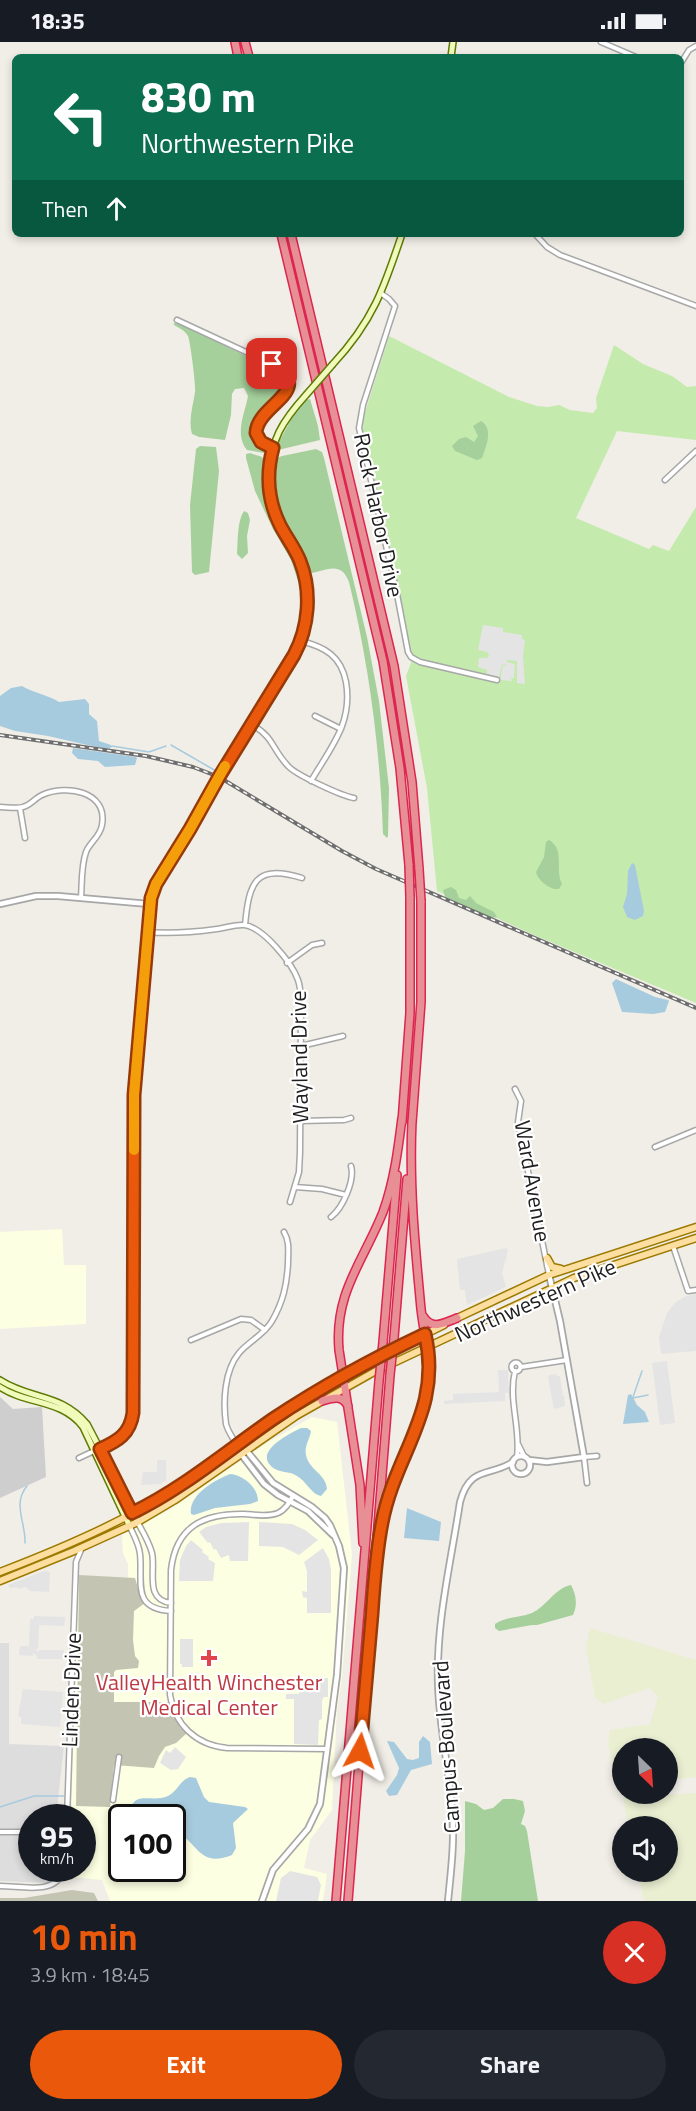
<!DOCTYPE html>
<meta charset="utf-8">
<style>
body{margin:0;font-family:"Titillium Web",sans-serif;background:#242831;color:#f1f3f6;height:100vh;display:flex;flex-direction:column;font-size:22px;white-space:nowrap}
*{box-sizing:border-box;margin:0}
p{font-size:20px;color:#9ea1a6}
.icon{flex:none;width:33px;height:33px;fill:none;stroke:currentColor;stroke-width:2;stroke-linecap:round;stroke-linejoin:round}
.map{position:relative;height:1859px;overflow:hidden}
.panel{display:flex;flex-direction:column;background:#171b24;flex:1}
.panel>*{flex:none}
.hud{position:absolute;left:12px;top:12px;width:672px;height:183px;border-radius:9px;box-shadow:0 3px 9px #0003;background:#0b6e4f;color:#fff;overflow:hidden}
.needle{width:39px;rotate:155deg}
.buttons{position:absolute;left:612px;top:1696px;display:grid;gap:12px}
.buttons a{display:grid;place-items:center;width:66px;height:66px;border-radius:50%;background:#171b24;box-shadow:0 3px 9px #0003;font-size:30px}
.speed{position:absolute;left:18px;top:1762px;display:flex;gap:12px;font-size:30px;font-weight:700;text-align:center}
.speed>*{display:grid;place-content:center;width:78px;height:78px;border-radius:50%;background:#171b24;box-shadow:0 3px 9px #0003;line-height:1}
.speed small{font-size:15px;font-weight:400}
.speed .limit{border:3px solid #111;border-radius:9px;background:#fff;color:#111}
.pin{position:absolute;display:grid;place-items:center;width:51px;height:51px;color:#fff;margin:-26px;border-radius:12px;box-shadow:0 3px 9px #0006}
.me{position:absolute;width:66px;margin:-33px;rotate:5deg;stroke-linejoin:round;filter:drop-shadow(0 0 4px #0008)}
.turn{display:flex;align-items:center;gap:21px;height:126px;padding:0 30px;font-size:27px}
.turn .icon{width:78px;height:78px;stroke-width:2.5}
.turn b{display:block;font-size:42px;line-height:51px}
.then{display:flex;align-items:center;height:57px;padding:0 30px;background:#0003;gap:12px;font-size:22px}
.round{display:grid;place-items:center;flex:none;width:63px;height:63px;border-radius:32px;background:#242831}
.headline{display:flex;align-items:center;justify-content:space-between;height:102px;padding:0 30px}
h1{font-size:36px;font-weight:700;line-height:45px;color:#ea580c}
.action{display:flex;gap:12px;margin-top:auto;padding:12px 30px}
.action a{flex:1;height:69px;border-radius:36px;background:#ea580c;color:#fff;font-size:24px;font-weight:700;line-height:69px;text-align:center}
.action a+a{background:#242831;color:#f1f3f6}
.status{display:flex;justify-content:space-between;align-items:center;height:42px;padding:0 30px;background:#171b24;direction:ltr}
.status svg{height:16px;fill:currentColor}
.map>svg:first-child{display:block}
</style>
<div class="status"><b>18:35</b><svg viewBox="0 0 49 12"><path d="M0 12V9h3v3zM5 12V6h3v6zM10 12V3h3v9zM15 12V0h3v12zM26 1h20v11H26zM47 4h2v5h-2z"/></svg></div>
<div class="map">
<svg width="696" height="1859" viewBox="0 0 696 1859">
<rect width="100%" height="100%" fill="#f1eee7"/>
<!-- residential -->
<path fill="#dedddd" d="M0 1601H9V1702L64 1704 56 1776H32V1827H51L49 1841 0 1839Z"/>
<!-- education -->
<path fill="#fcffe1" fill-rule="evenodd" d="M62 1187 64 1223H86V1282L0 1287V1190Z
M312 1375 337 1380 352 1512 342 1635 337 1669 332 1768 310 1798 304 1826 327 1832 323 1859H110L102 1838 71 1835V1827H82V1776H71L78 1543 128 1544V1522L123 1511 122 1493 171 1467 265 1402ZM122 1776H172V1827H122Z"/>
<!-- religious -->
<path fill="#cecece" d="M0 1355 13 1367 42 1365 46 1435 0 1456Z"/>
<!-- construction -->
<path fill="#c3c5b2" d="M79 1533 135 1536 141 1556 145 1561 134 1569 133 1598 135 1614 139 1619 138 1626 116 1628 114 1630V1660H169L176 1678 187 1691 176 1701 165 1705 159 1714 154 1726 114 1723 110 1765 76 1764Z
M72 1848 94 1851 98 1859H0V1856H24Z"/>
<!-- farmland -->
<path fill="#eaefd2" d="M590 1586 696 1618V1735L668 1738V1707H622V1742L616 1739 608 1702 610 1688 650 1682 658 1655 650 1646 603 1662 595 1655 586 1605Z
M696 1751V1859H644L638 1830H668V1785H629L623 1755Z"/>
<!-- grass -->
<path fill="#c4eaad" d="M389 294 509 355 537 364 548 365 559 363 570 368 593 371 597 366 596 356 614 303 643 322 672 334 687 345 696 344V398L617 389 576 476 649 507 653 503 669 509 696 465V961L534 893 437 849 427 746 406 634 411 621 402 563 363 396V377Z"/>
<!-- forest -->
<path fill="#a5d09b" d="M177 280 272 327C279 333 287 340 283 350L254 382V391L265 407 264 411 247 408C234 392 245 371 248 354L244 346 235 347 232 352 231 373 225 398 199 395 192 392C188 378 193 364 195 350 196 343 190 298 188 294 185 288 178 286 173 282Z
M310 357 318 384 320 398 278 408 276 405 292 376 306 358Z
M481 379C494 387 486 404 482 416L477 418 455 409 452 404 459 397 466 395 474 400 478 394 473 384Z
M200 404 216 405 219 429 209 530 195 533 192 530 190 463 196 407Z
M316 407 322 410 324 416 367 595 379 659 389 746 388 794 387 796 383 792C380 706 369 623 349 540 341 519 328 528 311 531L308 529 278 468 272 434 274 417 282 414Z
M250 411C254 413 260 413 263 416 267 420 266 425 266 429 266 445 269 461 274 476 282 499 309 529 303 554L291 518 273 487 255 449 246 416V412Z
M244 469 248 471 250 478 247 494 248 511 242 517 237 512C238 499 237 479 244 469Z
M549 798C566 808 554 827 562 842L559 847C549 848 538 838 536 830L544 815 546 800Z
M451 845 456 848 459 856 466 858 470 854 476 861 494 870 497 875 492 876 445 855 443 848Z
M571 1543C576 1552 578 1563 573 1573L537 1583H532L499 1589 495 1586V1582C507 1574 519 1576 532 1571 547 1564 555 1546 571 1543Z
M503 1757H514L523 1759 525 1769 521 1782 525 1784 527 1789 538 1859H461L465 1809V1759L476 1762 484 1768 493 1766Z"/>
<!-- parking -->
<path fill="#e4e4e4" d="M483 583 503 586V590L522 593V597L525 598 523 614 525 642 517 641V619L507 618V620L515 622 514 636H511L512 639 500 638 503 623 508 624 504 622 502 623 499 635 487 632V628L478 625 479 616H487L489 613 487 610 478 608Z
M506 1206 508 1208 502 1231 506 1245 467 1263 465 1248H460L457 1217Z
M696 1252V1309L661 1312 659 1295 667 1271 675 1261 684 1255Z
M667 1319 675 1381 660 1383 652 1321Z
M498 1328H508L509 1351H505V1359L444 1362V1359L453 1358V1352L499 1350Z
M556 1332 557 1334H560L563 1352 561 1353 564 1354 565 1364 554 1367 548 1336 549 1333Z
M157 1418H166V1439L162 1440 161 1442 141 1443 143 1430H157Z
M249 1480 248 1519H230L229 1513 221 1516 216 1507 214 1508 210 1500 208 1501 199 1490 206 1485 221 1481Z
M259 1480 292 1482 305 1488 318 1498 299 1513 283 1505 259 1504Z
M191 1498 203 1508 202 1510 209 1515 208 1517 215 1521 213 1539H179L180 1518 186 1504Z
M323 1506 329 1517 331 1528V1571H307V1556L303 1555 302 1549 307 1550V1529L304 1520Z
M44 1529 50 1530 49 1550 30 1549 25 1545 19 1547 17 1545 10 1546 8 1543Z
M34 1574 65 1575 64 1584 39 1583 38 1607 35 1608 38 1610 39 1608H64L63 1617H37V1614L33 1611V1614L19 1613 20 1604H29L30 1577H34Z
M180 1597H193V1625H182V1622H180Z
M304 1636H328V1655H324L322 1658V1677L319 1678 318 1703 294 1702V1657H286V1652H299V1642H304Z
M23 1647 63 1650 60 1685 21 1682V1675L18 1674Z
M175 1705 186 1715 178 1727 171 1728 160 1721 166 1708 170 1711Z
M290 1829 317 1835 321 1843 318 1859H276L281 1836Z"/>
<!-- water -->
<path fill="#a7cbde" d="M22 644C34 651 48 653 59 660L85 657 89 662V672L97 679 99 699 111 703 112 705 108 707 87 703 48 694 15 689 0 684V654L11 646Z
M73 706 136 715 137 716 135 723 105 725 98 719 78 717 72 711Z
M632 821 635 823 644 869 643 874 635 878 627 875 623 865 627 852 628 829Z
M616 937 655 955 668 958 669 959 665 970 653 972 622 970 612 941Z
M631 1352 637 1363 645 1370 649 1380 623 1382 628 1353Z
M301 1386H307L311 1389C310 1397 304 1404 306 1413 309 1428 326 1432 327 1447L321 1454C312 1453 306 1439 297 1434 290 1429 282 1431 275 1427 250 1411 289 1392 301 1386Z
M230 1432C243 1433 258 1445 258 1459L250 1462 215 1466 194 1473 191 1472C188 1453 215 1438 230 1432Z
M407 1466 441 1480 439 1499 404 1496Z
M423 1694 430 1700 432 1722 411 1728 397 1753 389 1754 386 1749 397 1733 399 1726 387 1699 394 1700 407 1717 413 1718 419 1716V1700Z
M190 1735 196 1736 204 1755 209 1760 245 1765 248 1767 233 1781 236 1806 232 1813C197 1827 198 1797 173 1789L172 1776H129C131 1745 151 1762 168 1754 178 1749 179 1739 190 1735Z"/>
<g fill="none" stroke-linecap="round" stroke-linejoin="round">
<!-- stream -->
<path stroke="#a7cbde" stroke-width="1.5" d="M171 703 216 729
M112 704 149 710 166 704
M633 1355 642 1329
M633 1356 648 1353
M25 1501C26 1481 12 1462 27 1444
M0 1765 34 1754H64"/>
<!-- minor casing -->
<g stroke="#a7a7a7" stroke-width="7">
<path id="minor" d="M601 0 636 15
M681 21 689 8 696 4
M535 192 547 205 560 213 696 264
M382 252 389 257 395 264 363 363 359 386 396 547 408 610 411 615 420 620 497 638
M177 278 272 322C322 352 243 367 258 395 261 402 266 404 273 406
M665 438 696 409
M301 599C325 605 341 614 346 640 353 681 331 705 311 739
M315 674 341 687
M251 682C275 696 271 706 288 724 296 733 342 754 354 756
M0 765C7 765 16 767 23 765 31 763 35 756 42 753 66 742 108 749 102 783 100 795 90 800 86 810 81 824 82 842 81 856
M20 766 25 796
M245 883C249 841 255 821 302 836
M147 890C169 892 195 890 217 887 226 886 235 882 244 883 263 885 292 921 298 938 301 946 301 956 301 965L300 1110 299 1130 290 1160
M287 921 312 903 322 901
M301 1004 343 994
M515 1047 521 1059 518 1080 549 1233
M300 1079 344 1078 351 1076
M655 1105 696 1088
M295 1145 322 1147 346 1153
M331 1175C343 1166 355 1138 351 1124
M673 1204 688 1249 696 1248
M191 1298 241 1277 251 1278 265 1288
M511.5 1325a4.5 4.5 0 1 1 9 0a4.5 4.5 0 1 1-9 0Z
M521 1325 567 1318
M515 1329C508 1358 521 1387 517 1415
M518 1402 524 1414
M237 1403C233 1396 228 1390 226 1382 223 1360 224 1329 239 1311 249 1299 264 1293 272 1279 283 1260 287 1243 288 1221 288 1210 290 1200 284 1190
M79 1416 94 1409
M587 1441 584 1415 597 1414
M293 1454C289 1461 285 1468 278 1471 268 1475 255 1473 245 1472 204 1471 176 1484 171 1528L170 1653C175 1683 196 1703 227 1706L327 1707
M138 1481C143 1490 149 1500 152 1511 156 1529 144 1558 171 1561
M130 1485C134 1494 139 1502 140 1512 143 1540 131 1567 171 1569
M113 1758 119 1715
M67 1776 76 1520 81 1508
M0 1790H32
M0 1844C22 1844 57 1854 64 1827"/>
</g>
<!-- tertiary casing -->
<g stroke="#a7a7a7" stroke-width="8">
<path id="tertiary" d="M0 862 36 854H58L149 862
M237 1403 246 1408 273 1441 312 1465 325 1476 330 1483 339 1504 344 1526 337 1633 320 1762 308 1787 273 1828 262 1859
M237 1403 241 1412 264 1442 278 1453 308 1469 333 1493
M512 1423a9 9 0 1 1 18 0a9 9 0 1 1-18 0Z
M529 1418 547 1420 584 1415 560 1279 549 1233
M448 1859C451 1829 455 1798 452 1768 449 1726 439 1684 438 1641 436 1580 451 1520 460 1460 470 1423 490 1435 513 1420"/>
</g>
<!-- secondary casing -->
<g stroke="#5f7a05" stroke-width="8">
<path id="secondary" d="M451 15 453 0
M333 322C373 279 384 246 402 192
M0 1338C31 1358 61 1351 87 1382L138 1480
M0 1345C27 1363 62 1357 83 1385L130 1485
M94 1409C114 1401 129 1395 133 1371L134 1053 149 862C155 834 177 811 191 786 224 728 258 670 294 613 309 585 312 549 300 520 295 507 287 495 280 483 266 454 265 419 279 390 286 376 296 364 306 353"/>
</g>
<!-- primary casing -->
<g stroke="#9c7a00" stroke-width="9">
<path id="primary" d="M547 1216 552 1225 561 1227
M453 1278 549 1233 696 1185
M0 1530C47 1512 93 1493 137 1469 187 1442 230 1406 277 1375 330 1340 387 1311 444 1283
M0 1539 74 1509 138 1480 175 1458 296 1374 374 1330 574 1236 696 1196"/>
</g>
<!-- motorway casing -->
<g stroke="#dc2650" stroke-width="10">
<path id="motorway" d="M235 0 238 15
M245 0 249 15
M281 192 383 619 400 726 409 823
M291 192 394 624 412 740 419 827
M402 1080 410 971V855
M412 1081 421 960V859
M423 1274C432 1289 444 1281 457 1276
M394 1296 407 1137
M383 1300 397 1133
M322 1359C332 1356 342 1352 348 1364
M382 1479C388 1450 400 1423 412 1397 419 1380 427 1363 429 1344 431 1318 424 1293 421 1267 415 1204 409 1142 412 1079
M363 1501 360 1443 339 1308C334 1251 363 1220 383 1170 394 1140 398 1108 402 1076
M336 1859 379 1339
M348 1859 390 1333"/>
</g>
<!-- minor -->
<use href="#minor" stroke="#fff" stroke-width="4"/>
<!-- tertiary -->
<use href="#tertiary" stroke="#fff" stroke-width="4.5"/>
<!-- secondary -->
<use href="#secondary" stroke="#f0fabb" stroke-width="5"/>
<!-- primary -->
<use href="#primary" stroke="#fcdfa0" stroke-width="6"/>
<!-- motorway -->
<use href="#motorway" stroke="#e88f95" stroke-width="7"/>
<!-- rail casing -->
<g stroke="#6e6e6e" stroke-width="4">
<path id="rail" d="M0 693 146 714 193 725 219 735 342 809 376 827 696 966"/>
</g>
<!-- rail -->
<use href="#rail" stroke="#fff" stroke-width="1.5" stroke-dasharray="4.5" stroke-linecap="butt"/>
<!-- secondary-bridge casing -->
<g stroke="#5f7a05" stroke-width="8" stroke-linecap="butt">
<path id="secondary-bridge" d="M306 353 333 322"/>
</g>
<!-- motorway-bridge casing -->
<g stroke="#dc2650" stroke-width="10" stroke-linecap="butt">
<path id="motorway-bridge" d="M409 823 410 855
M419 827 421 859
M390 1333 394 1296
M379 1339 383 1300"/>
</g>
<!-- secondary-bridge -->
<use href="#secondary-bridge" stroke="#f0fabb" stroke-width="5"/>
<!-- motorway-bridge -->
<use href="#motorway-bridge" stroke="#e88f95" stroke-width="7"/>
</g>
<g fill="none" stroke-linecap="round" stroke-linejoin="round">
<!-- route casing -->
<g stroke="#983908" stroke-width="15">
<path id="route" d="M272 322C317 349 257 362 256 391L261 400 273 406C266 432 268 459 280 483 286 495 295 506 300 519 312 549 309 585 294 613L219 735 190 787 156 842 151 856 134 1053 133 1371C130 1392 118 1399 100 1407L132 1471C182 1447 227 1409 273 1377 321 1345 372 1317 425 1292 443 1368 395 1411 382 1481 376 1511 374 1542 372 1572 368 1618 364 1664 360 1709"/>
</g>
<!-- route -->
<use href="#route" stroke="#ea580c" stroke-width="10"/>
<!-- slow -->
<path stroke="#f59e0b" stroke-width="10" d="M134 1108V1053L151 856 156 842 190 787 225 724"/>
</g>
<!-- markers -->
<path fill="#e0444e" stroke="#fff" stroke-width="2" d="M206 1607h6v6h6v6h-6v6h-6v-6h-6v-6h6z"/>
<g text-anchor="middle" stroke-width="4.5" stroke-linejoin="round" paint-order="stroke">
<!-- street labels -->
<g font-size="22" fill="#202020" stroke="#fff">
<text transform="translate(379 473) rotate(78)" y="8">Rock Harbor Drive</text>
<text transform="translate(299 1015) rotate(-91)" y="8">Wayland Drive</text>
<text transform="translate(533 1139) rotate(80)" y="8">Ward Avenue</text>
<text transform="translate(535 1258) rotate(-24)" y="8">Northwestern Pike</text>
<text transform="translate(71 1648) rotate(-88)" y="8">Linden Drive</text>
<text transform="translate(446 1705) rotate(-94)" y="8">Campus Boulevard</text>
</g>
<!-- health labels -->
<g font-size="22" fill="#be3a42" stroke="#fff">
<text x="209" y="1648">ValleyHealth Winchester<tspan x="209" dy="25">Medical Center</tspan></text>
</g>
</g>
</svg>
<div class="buttons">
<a><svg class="needle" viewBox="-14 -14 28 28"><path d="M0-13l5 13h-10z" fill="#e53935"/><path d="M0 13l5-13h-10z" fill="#9ea1a6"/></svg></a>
<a><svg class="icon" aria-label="sound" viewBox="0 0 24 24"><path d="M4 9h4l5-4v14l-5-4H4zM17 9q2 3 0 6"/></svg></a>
</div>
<div class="speed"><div>95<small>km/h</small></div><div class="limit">100</div></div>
<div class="pin" style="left:272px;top:322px;background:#d93025"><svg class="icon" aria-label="arrive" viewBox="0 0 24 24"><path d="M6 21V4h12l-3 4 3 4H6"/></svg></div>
<svg class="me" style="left:360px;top:1709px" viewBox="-20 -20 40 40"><path d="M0-17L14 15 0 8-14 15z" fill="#ea580c" stroke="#fff" stroke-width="4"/></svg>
<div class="hud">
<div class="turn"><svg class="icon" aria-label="left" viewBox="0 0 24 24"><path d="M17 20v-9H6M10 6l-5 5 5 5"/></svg><div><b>830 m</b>Northwestern Pike</div></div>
<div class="then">Then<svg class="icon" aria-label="ahead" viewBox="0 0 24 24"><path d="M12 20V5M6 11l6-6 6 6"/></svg></div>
</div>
</div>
<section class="panel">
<div class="headline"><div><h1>10 min</h1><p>3.9 km · 18:45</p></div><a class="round" style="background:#d93025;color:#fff"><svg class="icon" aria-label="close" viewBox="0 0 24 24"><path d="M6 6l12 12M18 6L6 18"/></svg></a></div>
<div class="action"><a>Exit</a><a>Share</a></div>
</section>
